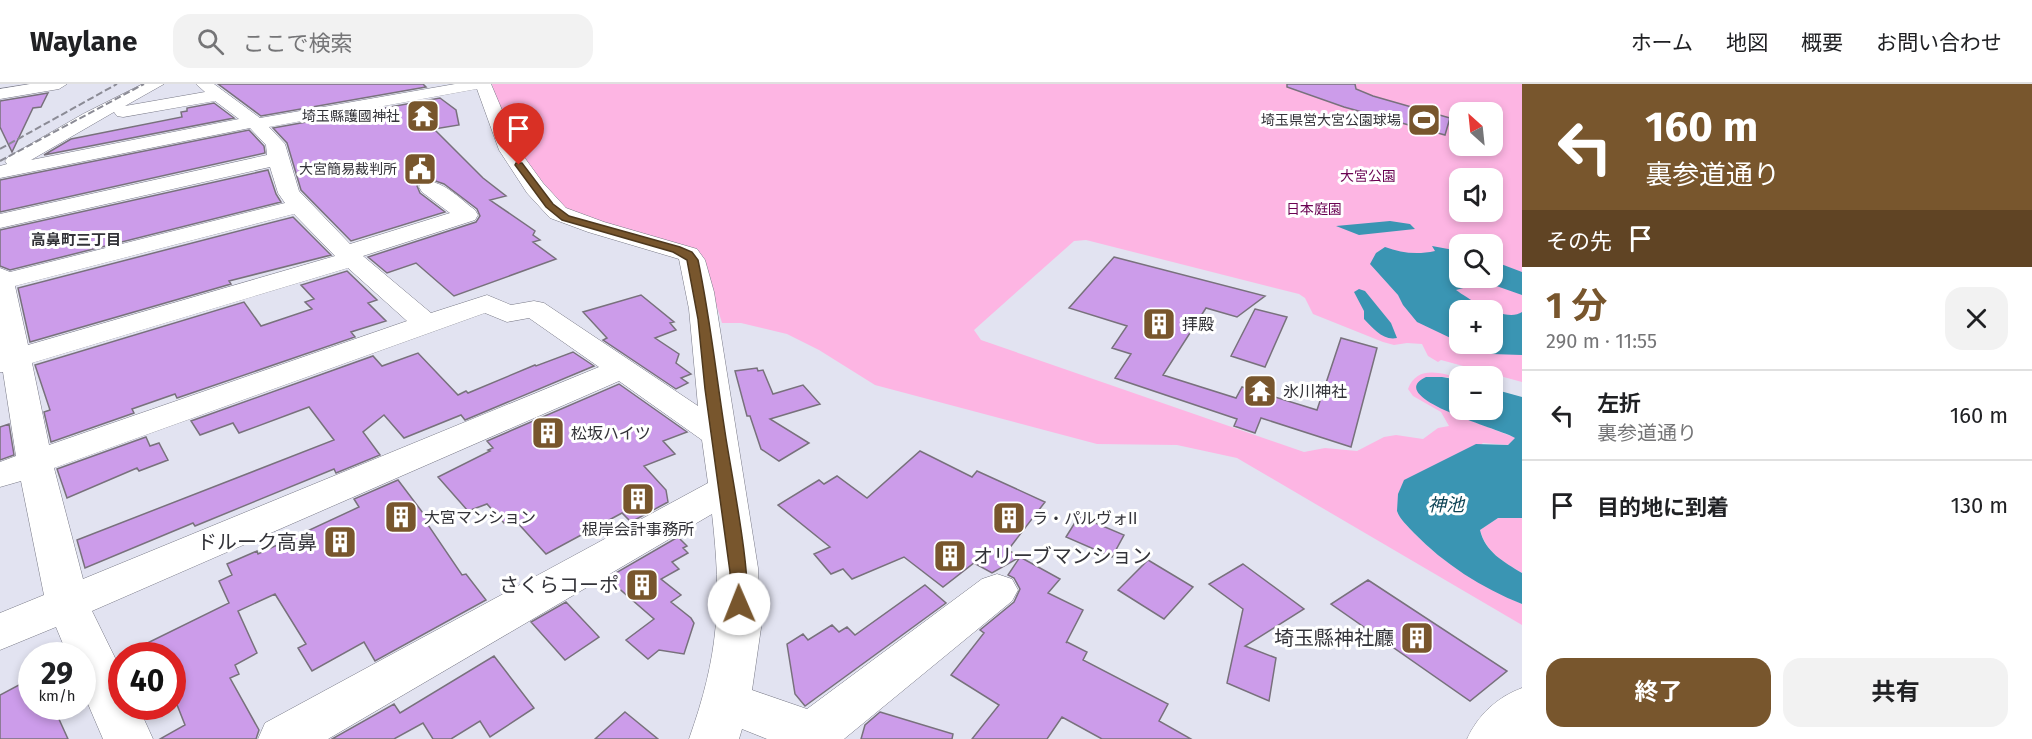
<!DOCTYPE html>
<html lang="ja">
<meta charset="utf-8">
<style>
body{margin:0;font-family:"Fira Sans","Noto Sans JP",sans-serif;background:#f2f2f2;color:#202124;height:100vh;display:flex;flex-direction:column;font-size:22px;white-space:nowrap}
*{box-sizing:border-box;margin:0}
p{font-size:20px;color:#757577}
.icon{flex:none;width:33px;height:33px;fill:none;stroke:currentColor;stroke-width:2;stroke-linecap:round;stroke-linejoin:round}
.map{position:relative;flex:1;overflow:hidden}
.details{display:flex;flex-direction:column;background:#fff;width:510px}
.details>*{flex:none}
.top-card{background:#78562d;color:#fff;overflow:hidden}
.needle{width:39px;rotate:333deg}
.controls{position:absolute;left:1449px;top:18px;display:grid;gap:12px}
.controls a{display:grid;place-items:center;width:54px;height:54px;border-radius:12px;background:#fff;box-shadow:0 3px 9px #0003;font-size:30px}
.speed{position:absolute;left:18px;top:558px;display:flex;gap:12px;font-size:30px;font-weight:700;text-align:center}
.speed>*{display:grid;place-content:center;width:78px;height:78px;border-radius:50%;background:#fff;box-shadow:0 3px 9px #0003;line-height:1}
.speed small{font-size:15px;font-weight:400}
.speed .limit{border:9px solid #d22;background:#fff;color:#111}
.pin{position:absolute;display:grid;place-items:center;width:51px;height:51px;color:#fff;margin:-62px -26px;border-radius:50% 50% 50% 0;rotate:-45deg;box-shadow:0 0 6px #0007}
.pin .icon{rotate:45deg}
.me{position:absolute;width:66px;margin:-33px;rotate:359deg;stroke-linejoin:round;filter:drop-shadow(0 0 4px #0008)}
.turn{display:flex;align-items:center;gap:21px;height:126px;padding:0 24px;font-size:27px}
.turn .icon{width:78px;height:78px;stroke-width:2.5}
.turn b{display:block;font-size:42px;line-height:51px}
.then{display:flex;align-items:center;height:57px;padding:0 24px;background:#0003;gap:12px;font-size:22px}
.round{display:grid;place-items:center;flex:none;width:63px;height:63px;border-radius:18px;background:#f2f2f2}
.summary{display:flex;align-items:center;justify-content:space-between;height:102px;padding:0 24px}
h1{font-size:36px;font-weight:700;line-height:45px;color:#78562d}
.button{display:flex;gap:12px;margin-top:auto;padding:12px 24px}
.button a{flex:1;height:69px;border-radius:18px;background:#78562d;color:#fff;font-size:24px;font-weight:700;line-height:69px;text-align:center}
.button a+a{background:#f2f2f2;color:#202124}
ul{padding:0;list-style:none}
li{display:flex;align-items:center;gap:18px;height:90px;padding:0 24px;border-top:2px solid #e0e0e0}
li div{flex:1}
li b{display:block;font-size:22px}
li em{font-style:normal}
header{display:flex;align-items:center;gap:36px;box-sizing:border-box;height:84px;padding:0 30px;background:#fff;border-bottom:2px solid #e0e0e0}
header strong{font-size:28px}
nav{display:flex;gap:33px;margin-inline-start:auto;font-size:21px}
.search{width:420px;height:54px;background:#f2f2f2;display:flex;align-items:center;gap:15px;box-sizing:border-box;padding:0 21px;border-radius:18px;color:#757577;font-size:22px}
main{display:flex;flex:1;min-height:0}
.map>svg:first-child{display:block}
</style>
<header>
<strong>Waylane</strong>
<div class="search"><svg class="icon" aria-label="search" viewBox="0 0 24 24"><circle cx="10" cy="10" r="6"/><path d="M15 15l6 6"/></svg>ここで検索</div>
<nav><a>ホーム</a><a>地図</a><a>概要</a><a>お問い合わせ</a></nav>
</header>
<main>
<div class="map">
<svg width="1522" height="655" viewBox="0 0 1522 655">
<rect width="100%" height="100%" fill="#e2e3f1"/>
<!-- green -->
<path fill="#fdb5e3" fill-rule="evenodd" d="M492 0H1522V298L1441 276 1438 278 1428 272 1422 260 1407 259 1394 261 1383 258 1313 230 1305 214 1299 210 1086 156 1074 157 974 246 981 256 1304 368 1325 364 1357 367 1384 353 1396 351 1423 355 1438 344 1449 342 1441 328 1413 312 1408 305C1417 281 1441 289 1459 294L1442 293 1451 329 1516 354 1508 361 1483 359 1397 427C1400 436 1408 442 1414 449 1445 481 1482 502 1522 520V541L1237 374 1177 361 1097 360 875 301 819 266 787 250 741 239H722L701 171 673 159 564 127 522 77 498 23ZM1460 28H1492V62H1460ZM1460 94H1492V128H1460ZM1460 160H1492V194H1460ZM1460 226H1492V260H1460Z
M1498 434H1522V489C1503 478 1486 468 1480 446Z"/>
<!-- water -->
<path fill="#3a95b3" d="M1390 137 1410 140 1415 145 1359 151 1336 142Z
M1432 162 1459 167 1460 194H1492L1493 177 1522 188V211L1485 198 1456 206C1470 216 1506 239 1522 228V271L1491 270 1464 260H1492V226H1460L1459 258 1417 238 1403 221 1398 211 1370 180 1376 169 1385 163C1401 169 1417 171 1435 167Z
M1359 205 1365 207 1391 239 1397 254C1383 257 1373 244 1364 235V227L1354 208Z
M1426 293H1442L1459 296 1460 326H1492L1493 305 1522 313V434H1498L1480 446C1485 468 1504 478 1522 489V520C1482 504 1444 480 1414 449 1408 442 1400 436 1397 427L1398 410 1404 396 1476 360 1508 361 1515 354C1504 346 1381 314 1426 293Z"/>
<!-- building -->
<path fill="#cc9cea" stroke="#78717c" stroke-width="1.5" d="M218 0H423L426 3 261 32Z
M1287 0H1355L1356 5 1373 12 1450 34 1445 51 1344 23 1287 3Z
M48 9 41 23 33 24 12 68 0 43V17Z
M440 14 456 26 459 41 434 45 483 94 506 112 490 116 535 147 533 151 540 156 533 158 556 175 454 212 416 179 387 189 368 173 476 138 480 132 477 125 444 100 430 95 422 96 417 102 420 109 445 128 351 157 301 106 287 59 273 44Z
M214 19 234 34 44 71 71 55 182 33 181 28 187 27V24Z
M249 46 264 62 265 69 0 128V96Z
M268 86 276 110 281 118 10 186 0 182V146Z
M293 133 331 171 229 197 231 200 30 258 18 204Z
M1114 173 1265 212 1237 233 1206 224 1163 291 1236 314 1242 303 1317 326 1341 254 1377 264 1351 363 1261 334 1255 349 1234 342 1237 335 1115 294 1131 270 1112 264 1127 242 1069 224Z
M347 187 377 216 368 219 386 237 351 248 355 253 177 314 175 310 132 325 134 329 51 358 44 328 50 326 35 281 244 218 261 242 312 225 305 218 314 215 301 201Z
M641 211 674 238 670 239 676 246 655 254 679 270 676 279 691 290 681 294 688 299 676 305 603 256 607 254 583 228Z
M1255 225 1287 233 1265 283 1231 272Z
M573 268 594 282 465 336 461 331 404 354 384 331 363 348 380 371 336 389 334 385 195 442 193 439 85 484 77 456 334 356 309 323 239 349 233 339 200 351 191 337 373 272 382 282 418 269 458 311 466 307 468 309 535 281 536 282Z
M757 284 758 287 763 286 773 310 803 301 820 320 770 335 809 359 779 377 761 365 750 332H747L735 287Z
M619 300 687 348 663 357 675 370 644 382 666 406 668 418 631 438 622 429 546 470 514 435 504 439 487 420 468 427 438 393 490 367 488 366 493 364 487 357Z
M9 340 14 371 0 376V343Z
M146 353 150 362 159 359 168 376 139 387 137 384 67 414 57 385Z
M920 367 972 393 977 387 1045 418 1008 466 1020 473 992 489 974 479 943 503 904 473 852 495 843 485 831 490 814 470 830 463 778 421 819 396 824 400 837 392 867 414Z
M398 396 429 437 426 438 462 491 466 490 486 516 375 577 364 558 312 587 298 564 306 560 275 510 238 527 257 569 235 581 239 590 230 594 259 646 256 655H160L185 641 172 608V572H121L229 519 219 497 232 491 227 480 257 467 258 470 359 423 354 415Z
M1079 432 1124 451 1112 473 1066 453Z
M678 453 687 462 683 464 688 469 672 478 679 485 661 495 681 511 671 518 691 534 694 539 684 570 659 566 648 575 626 556 654 535 607 494Z
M1020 473 1060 495 1048 509 1083 526 1066 559 1067 558 1087 568 1083 576 1168 620 1159 637 1191 655H1102L1062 633 1047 655H972L999 621 951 591 984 549 980 546 1014 518 1020 505 1014 494 1008 491Z
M1148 476 1193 503 1164 535 1118 506Z
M1243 480 1304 525 1245 562 1276 574 1269 617 1227 599 1243 525 1209 500Z
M1368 496 1507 587 1470 617 1331 520Z
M925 501 946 519 805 622 795 610 787 560 803 550 808 556 832 541 839 548 847 543 855 551Z
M566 518 599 553 565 576 531 538Z
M494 572 534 624 490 653 480 637 451 655H433L423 639 394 655H332L394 620 400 629Z
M32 594V622H53L68 655H0V611Z
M625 628 658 655H595Z
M880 628 953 650 952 655H861L865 641Z"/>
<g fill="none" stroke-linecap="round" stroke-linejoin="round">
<!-- minor casing -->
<g stroke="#787986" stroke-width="1">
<path id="minor" d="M30 0H67L59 5 0 15V5Z
M143 0H164L125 22 205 8 196 0H214L260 34 455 0H491L519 66 543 99 566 124 604 138 697 165 705 176 714 208 758 484 761 544 752 606 807 625 982 495 997 490 1012 495 1018 506 1012 517 844 655H767L742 645 739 655H689C719 571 722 518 712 430L328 655H258L265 639 708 399 702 356 619 297 92 527 122 588V622H138L153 655H103L82 606V572H68L56 543 0 566V529L44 511 21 397 0 403V378L16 372 3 288H0V184L10 188 285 119 278 109 270 83 0 144V130L267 71 266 61 250 44 0 94V82L7 80 5 77 8 73 83 30ZM477 5 499 66 527 109 550 134 588 148 679 175 689 225 698 322 544 219 534 217 511 221 487 211 431 229 363 172 475 136 478 131 475 126C460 115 441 94 422 98L419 103 422 108 450 129 350 160 299 107 285 60 269 43ZM215 17 239 35 31 76 114 28 117 32 123 33ZM294 130 335 172 28 261 15 202ZM348 184 407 237 49 361 32 279ZM485 229 507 238 529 234 599 283 83 495 54 384Z
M1522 604V655H1467C1478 631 1497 613 1522 604Z"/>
</g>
<!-- minor -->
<use href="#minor" fill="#fff" fill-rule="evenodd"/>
<!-- rail -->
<path stroke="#8b8b95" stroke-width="2" stroke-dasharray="7 3" stroke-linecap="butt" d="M0 65 117 0
M0 77 144 0"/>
</g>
<!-- route -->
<path fill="#78562d" stroke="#4e381d" stroke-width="1.5" d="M516 79H522L553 120 569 132 680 163 692 168 698 176C710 233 716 290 725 348 729 377 755 506 745 525L739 527 732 525 730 520V488L705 305 698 235 687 176 673 168 562 136 546 123 515 81Z"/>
<!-- icons -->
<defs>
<g id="temple-square" transform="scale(1.725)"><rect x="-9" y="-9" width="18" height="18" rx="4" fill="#78562d" stroke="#fff"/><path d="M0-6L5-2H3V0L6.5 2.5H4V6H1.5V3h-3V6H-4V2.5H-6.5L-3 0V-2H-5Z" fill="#fff"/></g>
<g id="stadium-square" transform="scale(1.725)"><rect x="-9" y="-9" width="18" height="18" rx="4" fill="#78562d" stroke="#fff"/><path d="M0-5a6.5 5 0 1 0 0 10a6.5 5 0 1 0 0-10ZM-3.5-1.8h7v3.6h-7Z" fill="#fff"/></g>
<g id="civic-square" transform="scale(1.725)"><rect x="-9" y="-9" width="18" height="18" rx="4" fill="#78562d" stroke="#fff"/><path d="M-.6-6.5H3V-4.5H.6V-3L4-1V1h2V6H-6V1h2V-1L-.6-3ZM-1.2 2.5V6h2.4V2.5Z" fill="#fff"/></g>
<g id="building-square" transform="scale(1.725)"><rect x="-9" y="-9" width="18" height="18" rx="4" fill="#78562d" stroke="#fff"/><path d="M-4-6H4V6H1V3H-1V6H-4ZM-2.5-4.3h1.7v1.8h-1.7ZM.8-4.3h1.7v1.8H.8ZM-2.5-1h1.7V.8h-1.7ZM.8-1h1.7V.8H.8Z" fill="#fff"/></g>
</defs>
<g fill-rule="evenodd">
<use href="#temple-square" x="423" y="32"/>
<use href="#stadium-square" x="1424" y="36"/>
<use href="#civic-square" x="420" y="85"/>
<use href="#building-square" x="1159" y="240"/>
<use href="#temple-square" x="1260" y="307"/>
<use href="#building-square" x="548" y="349"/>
<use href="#building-square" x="638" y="415"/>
<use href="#building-square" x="401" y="433"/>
<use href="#building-square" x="1009" y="434"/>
<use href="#building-square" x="340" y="458"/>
<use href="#building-square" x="950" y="472"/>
<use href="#building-square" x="642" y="501"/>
<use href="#building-square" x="1417" y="554"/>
</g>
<g text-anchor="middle" stroke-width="6" stroke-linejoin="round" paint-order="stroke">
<!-- far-poi labels -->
<g font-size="14" fill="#333339" stroke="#fff" text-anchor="end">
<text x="400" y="37">埼玉縣護國神社</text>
<text x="1401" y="41">埼玉県営大宮公園球場</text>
<text x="397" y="90">大宮簡易裁判所</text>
</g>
<!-- far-park labels -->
<g font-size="14" fill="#6a0352" stroke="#fff">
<text x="1368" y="97">大宮公園</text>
<text x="1314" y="130">日本庭園</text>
</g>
<!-- far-neighbourhood labels -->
<g font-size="15" font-weight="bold" fill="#333339" stroke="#fff">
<text x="76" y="161">高鼻町三丁目</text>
</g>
<!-- poi labels -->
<g font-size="16" fill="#333339" stroke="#fff" text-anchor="start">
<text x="1182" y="246">拝殿</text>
<text x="1283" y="313">氷川神社</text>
<text x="571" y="355">松坂ハイツ</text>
<text x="424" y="439">大宮マンション</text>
<text x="1032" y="440">ラ・パルヴォII</text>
<text x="638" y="451" text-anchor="middle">根岸会計事務所</text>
</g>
<!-- water labels -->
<g font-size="18" font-style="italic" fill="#0e4354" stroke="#fff">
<text x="1446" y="427">神池</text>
</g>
<!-- near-poi labels -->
<g font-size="20" fill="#333339" stroke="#fff" text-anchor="end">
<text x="317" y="465">ドルーク高鼻</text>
<text x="973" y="479" text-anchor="start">オリーブマンション</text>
<text x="619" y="508">さくらコーポ</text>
<text x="1394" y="561">埼玉縣神社廳</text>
</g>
</g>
</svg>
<div class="controls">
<a><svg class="needle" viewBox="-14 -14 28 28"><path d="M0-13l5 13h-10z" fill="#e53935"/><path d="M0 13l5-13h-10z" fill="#757577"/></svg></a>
<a><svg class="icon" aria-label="sound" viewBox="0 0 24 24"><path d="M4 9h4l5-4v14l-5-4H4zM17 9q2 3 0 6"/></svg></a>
<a><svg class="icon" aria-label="search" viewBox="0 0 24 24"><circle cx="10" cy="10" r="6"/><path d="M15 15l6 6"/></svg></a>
<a>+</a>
<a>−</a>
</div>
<div class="speed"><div>29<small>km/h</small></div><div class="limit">40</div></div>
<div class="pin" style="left:519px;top:81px;background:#d93025"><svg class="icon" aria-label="arrive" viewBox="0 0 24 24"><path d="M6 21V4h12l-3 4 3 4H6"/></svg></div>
<svg class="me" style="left:739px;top:520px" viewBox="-20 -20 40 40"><circle r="19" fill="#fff"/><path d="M0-13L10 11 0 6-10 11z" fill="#78562d"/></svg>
</div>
<section class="details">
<div class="top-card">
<div class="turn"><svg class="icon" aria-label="left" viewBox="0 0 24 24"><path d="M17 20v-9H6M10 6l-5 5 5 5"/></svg><div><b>160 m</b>裏参道通り</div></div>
<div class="then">その先<svg class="icon" aria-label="arrive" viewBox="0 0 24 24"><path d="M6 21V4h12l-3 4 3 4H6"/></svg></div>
</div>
<div class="summary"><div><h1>1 分</h1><p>290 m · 11:55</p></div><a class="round"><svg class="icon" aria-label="close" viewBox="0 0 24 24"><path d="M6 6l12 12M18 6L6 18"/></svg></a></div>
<ul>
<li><svg class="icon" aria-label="left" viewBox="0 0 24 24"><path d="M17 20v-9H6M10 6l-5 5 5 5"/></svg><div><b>左折</b><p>裏参道通り</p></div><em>160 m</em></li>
<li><svg class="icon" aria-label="arrive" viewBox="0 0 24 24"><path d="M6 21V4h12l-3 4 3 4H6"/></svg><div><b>目的地に到着</b></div><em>130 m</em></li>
</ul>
<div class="button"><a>終了</a><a>共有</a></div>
</section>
</main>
